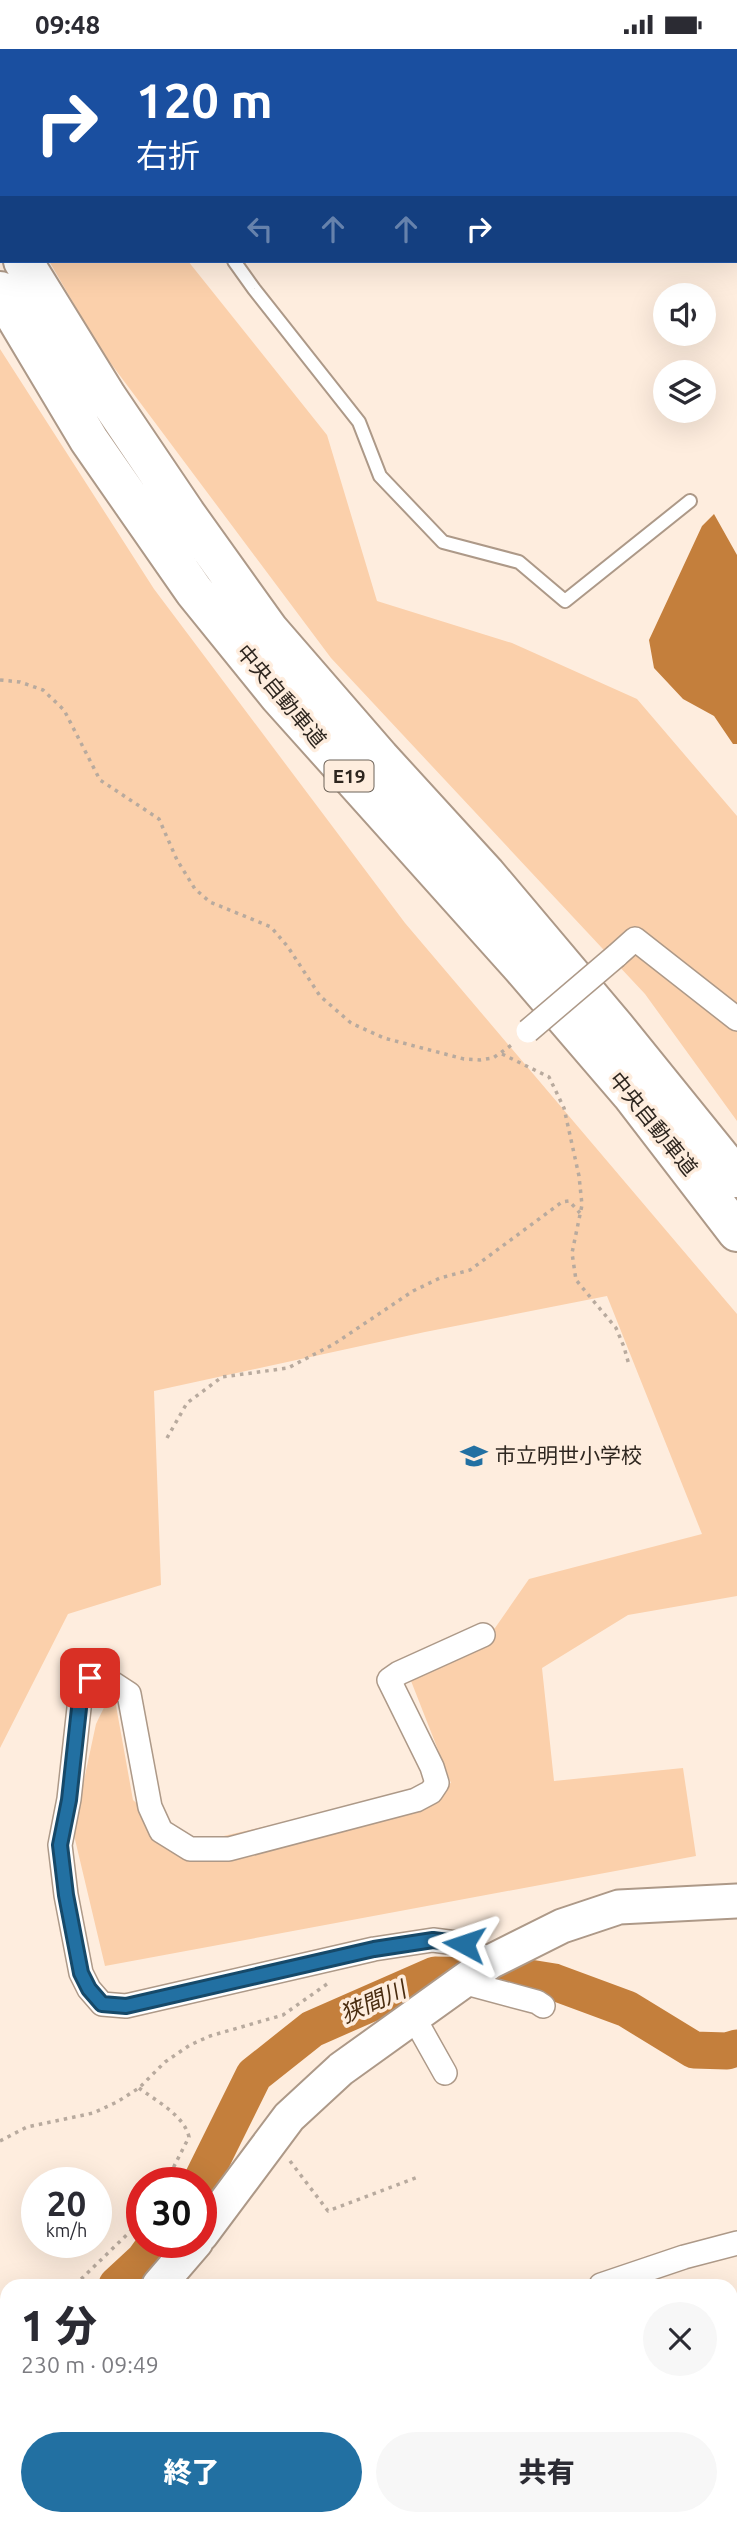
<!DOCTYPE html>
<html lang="ja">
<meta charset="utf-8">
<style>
body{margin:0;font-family:Ubuntu,"Noto Sans JP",sans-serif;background:#f7f7f7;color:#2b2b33;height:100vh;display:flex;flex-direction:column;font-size:26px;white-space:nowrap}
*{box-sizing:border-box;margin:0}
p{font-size:23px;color:#7c7c81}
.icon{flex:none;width:38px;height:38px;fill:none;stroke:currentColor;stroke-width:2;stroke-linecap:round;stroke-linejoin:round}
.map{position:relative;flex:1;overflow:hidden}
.drawer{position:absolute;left:0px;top:2230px;width:738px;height:247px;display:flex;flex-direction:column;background:#fff;border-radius:21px 21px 0 0;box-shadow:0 7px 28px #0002}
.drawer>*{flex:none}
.guide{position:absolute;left:0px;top:0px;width:738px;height:214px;box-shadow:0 7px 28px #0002;background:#1a4fa0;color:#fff;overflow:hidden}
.tools{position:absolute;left:653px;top:234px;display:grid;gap:14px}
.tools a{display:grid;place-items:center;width:63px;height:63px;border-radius:50%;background:#fff;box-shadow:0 7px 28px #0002;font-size:35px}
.speed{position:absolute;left:21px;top:2118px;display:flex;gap:14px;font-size:35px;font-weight:700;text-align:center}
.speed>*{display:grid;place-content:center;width:91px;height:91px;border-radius:50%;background:#fff;box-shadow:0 7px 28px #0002;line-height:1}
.speed small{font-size:18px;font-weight:400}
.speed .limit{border:10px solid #d22;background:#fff;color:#111}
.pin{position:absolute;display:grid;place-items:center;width:60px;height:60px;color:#fff;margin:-30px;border-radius:14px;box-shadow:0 4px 10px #0006}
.me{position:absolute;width:77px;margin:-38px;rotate:275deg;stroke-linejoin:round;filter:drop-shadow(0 0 5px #0008)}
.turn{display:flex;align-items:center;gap:24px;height:147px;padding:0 21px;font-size:32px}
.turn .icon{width:91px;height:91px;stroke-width:2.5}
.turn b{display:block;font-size:49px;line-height:60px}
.lanes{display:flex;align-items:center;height:66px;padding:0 21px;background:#0003;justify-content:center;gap:35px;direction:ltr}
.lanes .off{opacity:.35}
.round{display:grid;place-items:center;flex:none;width:74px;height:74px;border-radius:37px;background:#f7f7f7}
.head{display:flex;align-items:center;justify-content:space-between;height:119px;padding:0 21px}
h1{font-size:42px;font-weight:800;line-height:52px}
.primary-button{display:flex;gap:14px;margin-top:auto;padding:14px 21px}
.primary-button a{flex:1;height:80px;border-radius:42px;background:#2270a2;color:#fff;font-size:28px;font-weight:800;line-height:80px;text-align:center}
.primary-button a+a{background:#f7f7f7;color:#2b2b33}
.status{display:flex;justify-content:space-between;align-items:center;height:49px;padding:0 35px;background:#fff;direction:ltr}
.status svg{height:19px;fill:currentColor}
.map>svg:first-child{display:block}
</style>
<div class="status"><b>09:48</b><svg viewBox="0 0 49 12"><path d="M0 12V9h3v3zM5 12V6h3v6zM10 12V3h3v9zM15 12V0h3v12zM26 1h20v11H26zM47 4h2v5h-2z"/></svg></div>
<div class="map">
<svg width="737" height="2475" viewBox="0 0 737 2475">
<rect width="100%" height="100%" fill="#feedde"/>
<!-- green -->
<path fill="#fbd0ab" d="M0 0H204L2 2V129Z
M249 0H737V192V2Z
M49 212H188L327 386 377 552 512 594 637 650 737 767V1072L645 945 331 609 100 300Z
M0 300 154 540 405 874 737 1265V1547L628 1566 542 1619 554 1732 683 1719 696 1807 105 1917 73 1782 96 1675 113 1640 133 1751 185 1796 451 1734 404 1614 495 1579 529 1530 702 1485 607 1247 425 1283 154 1342 161 1536 68 1565 0 1699Z
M737 2429V2475H560L583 2469H732V2431Z"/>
<!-- water -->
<path fill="#c47f3c" d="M714 465 737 506V695H733L714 667 683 650 654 619 649 591 702 477Z"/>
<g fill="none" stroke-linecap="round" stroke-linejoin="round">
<!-- river -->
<path stroke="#c47f3c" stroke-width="37" d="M201 2133 254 2026 312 1980 435 1926 523 1928 554 1933 627 1960 694 2001 727 2002 737 1999
M117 2236 144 2211 157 2193
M0 2335 7 2330"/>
<!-- lane casing -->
<g stroke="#ad9988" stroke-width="16">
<path id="lane" d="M234 212 254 240 359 373 380 427 443 493 519 513 565 552 690 452"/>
</g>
<!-- street casing -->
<g stroke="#ad9988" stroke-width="26">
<path id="street" d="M195 0 196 2
M616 907 635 890 737 970
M483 1586 399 1624 389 1631 432 1718 437 1734 431 1743 416 1751 229 1800H190L161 1782 150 1758 129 1645 106 1630 90 1629 81 1641 69 1750 60 1796 66 1846 81 1924 89 1940 102 1955 126 1957 374 1900 433 1891 464 1895 490 1913
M462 1933 537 1953 543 1957
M413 1967 445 2024
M601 2236 684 2208 737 2194
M0 2298 7 2307
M732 2413 737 2411
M186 2475V2469
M450 2475 471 2469"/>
</g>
<!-- secondary casing -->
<g stroke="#ad9988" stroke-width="37">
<path id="secondary" d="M201 2186 289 2068 341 2020 490 1913 562 1877 619 1858 737 1852
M159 2236 196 2193
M0 2371 7 2366"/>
</g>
<!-- highway casing -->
<g stroke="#ad9988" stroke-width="42">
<path id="highway" d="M0 171 2 174
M23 212 107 348 186 465 269 581 380 709 486 825 615 978 737 1129
M0 242 89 391 194 542 279 647 521 917 631 1045 737 1183
M732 2332 737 2330
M0 2393 7 2402
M66 2469 72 2475
M343 2475 362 2469"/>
</g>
<!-- path -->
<path stroke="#b8aa9e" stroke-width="3.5" stroke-dasharray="3.5 5" stroke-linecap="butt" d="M0 631 20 633 43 641 64 661 100 731 159 770 177 811 195 840 210 853 271 878 288 898 320 947 351 974 384 989 464 1010 480 1011 493 1009 513 995
M502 1005 549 1028 564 1059 579 1127 582 1156 572 1204 576 1231 616 1279 624 1298 629 1316
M167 1389 187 1354 222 1328 288 1319 334 1295 413 1242 440 1229 470 1221 562 1153 569 1152 580 1164
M139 2039C156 2052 184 2066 189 2088L166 2133
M0 2092 27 2078 93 2064 117 2053 139 2039 165 2013 190 1996 210 1987 283 1966 327 1935
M290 2112 328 2162 418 2128
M75 2236 142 2171"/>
<!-- lane -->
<use href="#lane" stroke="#fff" stroke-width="12"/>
<!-- street -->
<use href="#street" stroke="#fff" stroke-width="23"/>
<!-- secondary -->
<use href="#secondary" stroke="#fff" stroke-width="33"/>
<!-- highway -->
<use href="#highway" stroke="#fff" stroke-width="38"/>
<!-- street-bridge casing -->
<g stroke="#ad9988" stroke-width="26" stroke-linecap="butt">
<path id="street-bridge" d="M528 982 616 907"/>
</g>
<!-- street-bridge -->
<use href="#street-bridge" stroke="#fff" stroke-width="23"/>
</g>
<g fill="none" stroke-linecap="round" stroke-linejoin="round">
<!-- route casing -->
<g stroke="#164969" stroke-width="18">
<path id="route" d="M90 1629 81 1641 69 1751 60 1796 66 1846 81 1924 89 1940 102 1955 126 1957 374 1900 433 1891 464 1895"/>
</g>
<!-- route -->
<use href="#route" stroke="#2270a2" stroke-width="12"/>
</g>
<!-- icons -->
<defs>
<g id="school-bare" transform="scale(2.1)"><path d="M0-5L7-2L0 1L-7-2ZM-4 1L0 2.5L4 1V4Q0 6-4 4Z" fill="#2270a2" stroke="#feedde" stroke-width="2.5" paint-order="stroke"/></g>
</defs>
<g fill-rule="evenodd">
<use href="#school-bare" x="474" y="1407"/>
</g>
<g text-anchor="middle" stroke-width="7" stroke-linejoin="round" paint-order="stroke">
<!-- shield labels -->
<rect fill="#feedde" stroke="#6c6258" stroke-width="2" x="324.5" y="711.5" width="49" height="31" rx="5"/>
<g font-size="19" font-weight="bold" fill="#2e261f">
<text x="349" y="734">E19</text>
</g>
<!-- street labels -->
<g font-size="21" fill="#2e261f" stroke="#feedde">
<text transform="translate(281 647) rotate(50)" y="7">中央自動車道</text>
<text transform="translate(653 1075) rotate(51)" y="7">中央自動車道</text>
</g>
<!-- poi labels -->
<g font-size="21" fill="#2e261f" stroke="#feedde" text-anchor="start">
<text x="495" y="1414">市立明世小学校</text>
</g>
<!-- water labels -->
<g font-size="23" font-style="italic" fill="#4a2d11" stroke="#feedde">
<text transform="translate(373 1953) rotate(-24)" y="8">狭間川</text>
</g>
</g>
</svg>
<div class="tools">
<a><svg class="icon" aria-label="sound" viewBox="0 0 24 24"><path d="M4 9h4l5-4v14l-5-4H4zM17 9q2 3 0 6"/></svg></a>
<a><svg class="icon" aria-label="layers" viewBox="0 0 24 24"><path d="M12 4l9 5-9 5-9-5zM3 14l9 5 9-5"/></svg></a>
</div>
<div class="speed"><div>20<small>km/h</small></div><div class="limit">30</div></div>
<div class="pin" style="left:90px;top:1629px;background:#d93025"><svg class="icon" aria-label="arrive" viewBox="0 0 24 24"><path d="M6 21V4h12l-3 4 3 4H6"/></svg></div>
<svg class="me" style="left:464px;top:1895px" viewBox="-20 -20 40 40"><path d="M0-17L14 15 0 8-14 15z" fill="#2270a2" stroke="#fff" stroke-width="4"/></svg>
<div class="guide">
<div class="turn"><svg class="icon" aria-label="right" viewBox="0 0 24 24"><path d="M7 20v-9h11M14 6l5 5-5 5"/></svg><div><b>120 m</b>右折</div></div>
<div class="lanes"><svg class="icon off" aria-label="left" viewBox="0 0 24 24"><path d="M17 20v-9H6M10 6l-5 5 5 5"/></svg><svg class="icon off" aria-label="ahead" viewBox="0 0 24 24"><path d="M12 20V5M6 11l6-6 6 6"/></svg><svg class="icon off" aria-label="ahead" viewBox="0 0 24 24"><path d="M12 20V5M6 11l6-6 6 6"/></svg><svg class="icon" aria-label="right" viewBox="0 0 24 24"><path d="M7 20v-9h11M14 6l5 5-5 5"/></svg></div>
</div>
<section class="drawer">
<div class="head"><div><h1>1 分</h1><p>230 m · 09:49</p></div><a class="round"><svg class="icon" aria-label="close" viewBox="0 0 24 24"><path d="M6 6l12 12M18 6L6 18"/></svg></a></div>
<div class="primary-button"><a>終了</a><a>共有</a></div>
</section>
</div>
